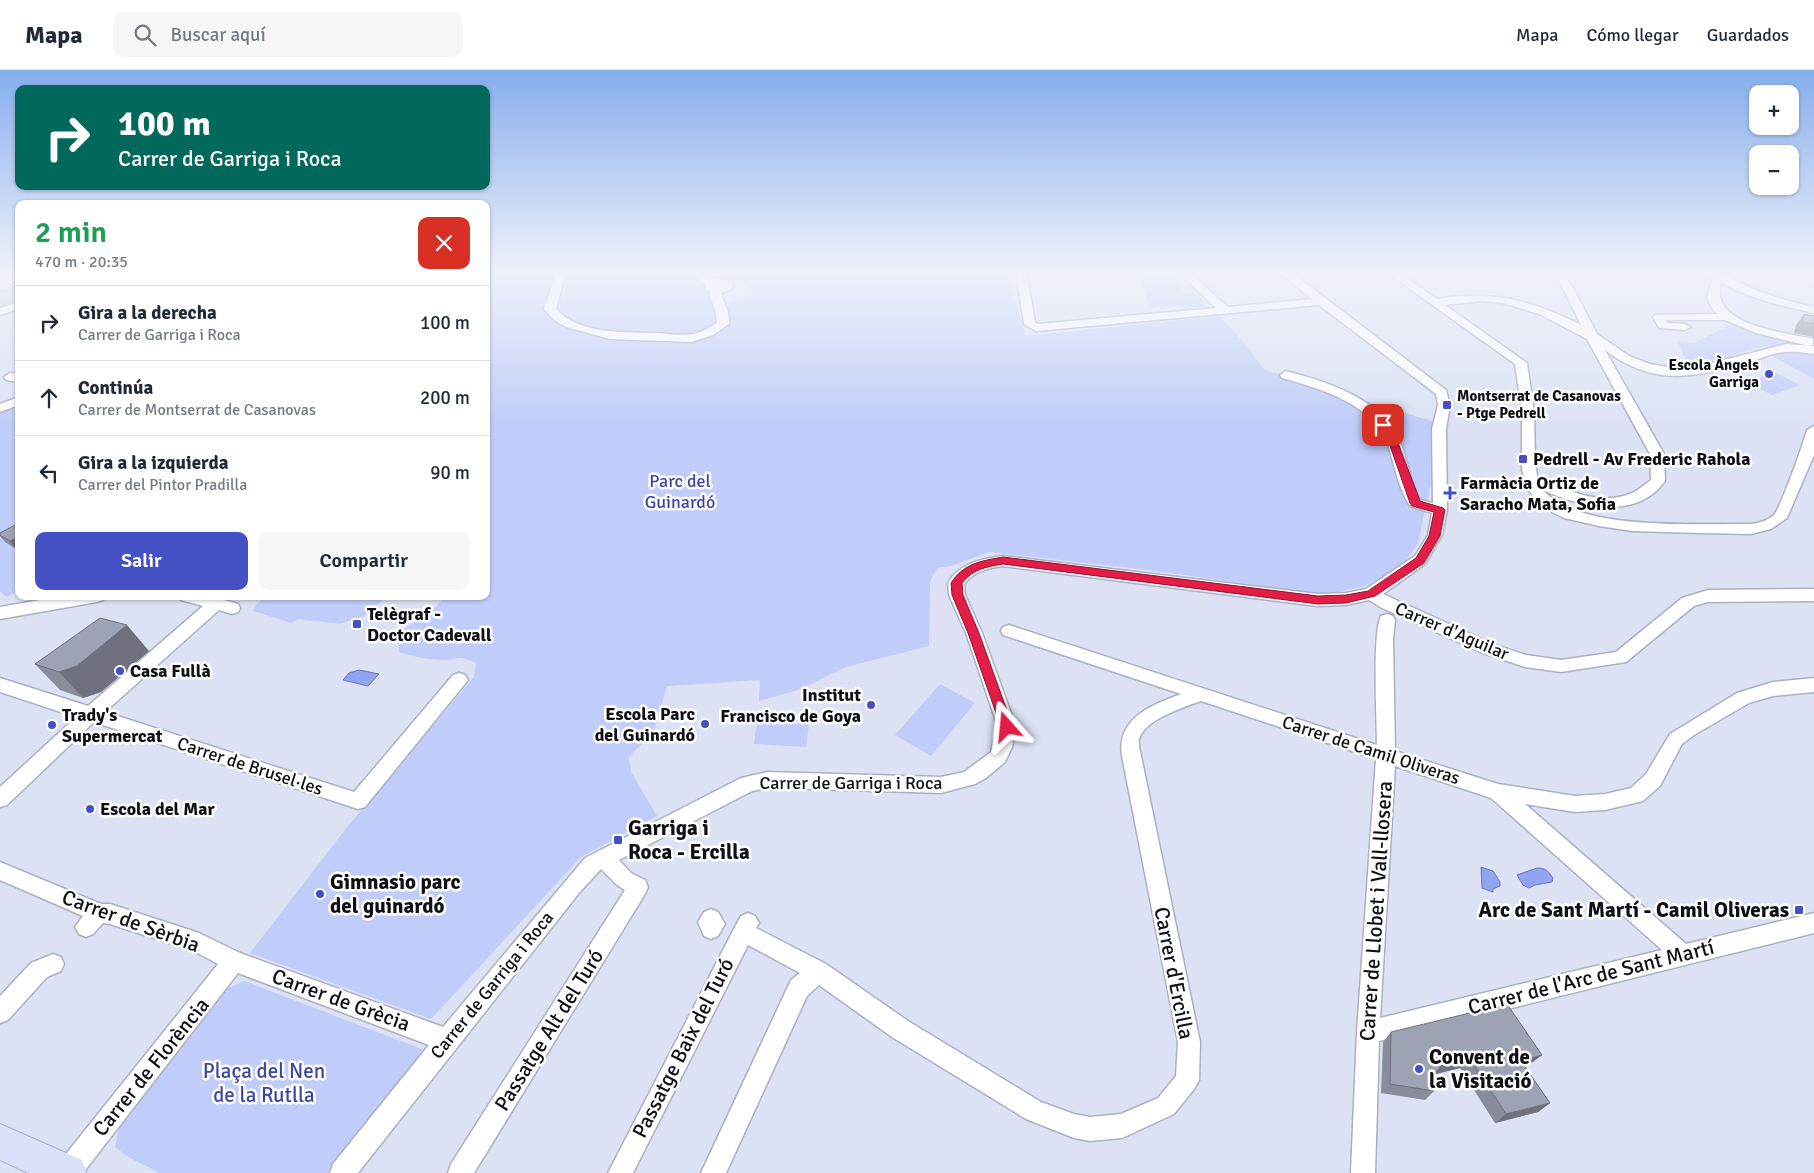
<!DOCTYPE html>
<html lang="es">
<meta charset="utf-8">
<style>
body{margin:0;font-family:Signika,sans-serif;background:#f6f6f7;color:#1f2937;height:100vh;display:flex;flex-direction:column;font-size:19px;white-space:nowrap}
*{box-sizing:border-box;margin:0}
p{font-size:16px;color:#747a83}
.icon{flex:none;width:28px;height:28px;fill:none;stroke:currentColor;stroke-width:2;stroke-linecap:round;stroke-linejoin:round}
.map{position:relative;flex:1;overflow:hidden}
.drawer{position:absolute;left:15px;top:130px;width:475px;height:400px;display:flex;flex-direction:column;background:#fff;border-radius:10px;box-shadow:0 1px 4px #0004}
.drawer>*{flex:none}
.banner{position:absolute;left:15px;top:15px;width:475px;height:105px;border-radius:10px;box-shadow:0 1px 4px #0004;background:#00695c;color:#fff;overflow:hidden}
.controls{position:absolute;left:1749px;top:15px;display:grid;gap:10px}
.controls a{display:grid;place-items:center;width:50px;height:50px;border-radius:10px;background:#fff;box-shadow:0 1px 4px #0004;font-size:25px}
.pin{position:absolute;display:grid;place-items:center;width:42px;height:42px;color:#fff;margin:-21px;border-radius:10px;box-shadow:0 2px 8px #0006}
.me{position:absolute;width:55px;margin:-28px;rotate:342deg;stroke-linejoin:round;filter:drop-shadow(0 0 4px #0008)}
.turn{display:flex;align-items:center;gap:18px;height:105px;padding:0 20px;font-size:22px}
.turn .icon{width:65px;height:65px;stroke-width:2.5}
.turn b{display:block;font-size:35px;line-height:42px}
.round{display:grid;place-items:center;flex:none;width:52px;height:52px;border-radius:10px;background:#f6f6f7}
.headline{display:flex;align-items:center;justify-content:space-between;height:85px;padding:0 20px}
h1{font-size:30px;font-weight:600;line-height:38px;color:#1e9e55}
.action{display:flex;gap:10px;margin-top:auto;padding:10px 20px}
.action a{flex:1;height:58px;border-radius:10px;background:#4450c4;color:#fff;font-size:20px;font-weight:600;line-height:58px;text-align:center}
.action a+a{background:#f6f6f7;color:#1f2937}
ul{padding:0;list-style:none}
li{display:flex;align-items:center;gap:15px;height:75px;padding:0 20px;border-top:1px solid #e0e1e3}
li div{flex:1}
li b{display:block;font-size:19px}
li em{font-style:normal}
header{display:flex;align-items:center;gap:30px;box-sizing:border-box;height:70px;padding:0 25px;background:#fff;border-bottom:1px solid #e0e1e3}
header strong{font-size:24px}
nav{display:flex;gap:28px;margin-inline-start:auto;font-size:18px}
.search{width:350px;height:45px;background:#f6f6f7;display:flex;align-items:center;gap:12px;box-sizing:border-box;padding:0 18px;border-radius:10px;color:#747a83;font-size:19px}
.map>svg:first-child{display:block}
</style>
<header>
<strong>Mapa</strong>
<div class="search"><svg class="icon" aria-label="search" viewBox="0 0 24 24"><circle cx="10" cy="10" r="6"/><path d="M15 15l6 6"/></svg>Buscar aquí</div>
<nav><a>Mapa</a><a>Cómo llegar</a><a>Guardados</a></nav>
</header>
<div class="map">
<svg width="1814" height="1103" viewBox="0 0 1814 1103">
<rect width="100%" height="100%" fill="#dce2f4"/>
<!-- green -->
<path fill="#c0ccf9" d="M486 202H558L552 228 564 227 567 203 694 202 714 232 727 233 751 225 748 217 719 202H1006L1026 266 1219 246 1239 267 1265 300 1432 351V409L1418 473 1401 498 1365 516 1324 525 1148 500 990 482 951 496 937 498 930 512 929 576 846 597 798 620 759 631 760 610 667 616 654 661 629 687 631 702 657 746 581 787 431 949 250 883 348 756 474 607 476 593C456 584 461 590 442 590 427 590 413 586 399 582L397 563 416 551 419 552 438 535 444 526H486Z
M1140 209H1176L1182 223 1198 222 1205 237H1150Z
M1732 254 1814 277C1797 276 1781 274 1764 277 1736 282 1711 297 1682 299L1686 290 1678 272 1694 273Z
M1790 283 1814 284V309L1772 286Z
M1776 303 1800 315 1772 325 1747 312Z
M19 334V520L6 527 0 521V341Z
M266 526H387L364 546 339 554 298 549 292 553 253 541 255 536Z
M940 614 975 633 931 686 895 665Z
M757 652 809 654 806 677 754 674Z
M244 911 424 980 328 1103H160L128 1087 115 1077 119 1058 222 921Z"/>
<!-- water -->
<path fill="#91a3f2" stroke="#6a77b0" d="M359 600 379 604 368 616 343 610 349 603Z
M1481 797 1493 801 1500 812V816L1493 819V822L1482 818Z
M1537 798C1546 798 1548 801 1553 808L1552 812 1535 815 1529 818 1523 815 1517 805Z"/>
<g fill="none" stroke-linecap="round" stroke-linejoin="round">
<!-- primary-tunnel -->
<path stroke="#bdc2d3" stroke-width="20" stroke-dasharray="20 10" stroke-linecap="butt" d="M0 231 19 226"/>
<!-- street casing -->
<g stroke="#abb0c2" stroke-width="3">
<path id="street" d="M0 202H10L9 204 0 206Z
M556 202H566L556 239C580 265 625 262 658 263 669 264 682 266 693 264 702 262 709 258 717 253L716 242 709 224 711 222 706 220 705 214 698 210 694 202H704L706 206 712 209 717 208 731 211 732 213V218L721 224 728 242 729 254 713 265 691 272 610 269 566 257 554 250 544 239Z
M1016 202H1026L1035 252 1038 254 1216 238 1178 202H1189L1228 237 1312 229 1279 202H1291L1446 320 1450 335 1446 359 1447 440 1442 465 1425 494 1383 524 1495 575 1526 585 1561 590 1616 582 1682 528 1708 520 1814 519V531L1708 532 1694 536 1626 592 1561 602 1525 597 1483 583 1382 538 1369 530 1346 535 1318 536 1003 496C987 498 975 501 964 514L965 525 982 563 1016 657 1012 677 1005 692 986 708 975 714 941 723 784 718H767L752 721 619 790 631 803 645 810 648 817 645 824 474 1103H448L451 1094 625 820 617 815 601 799 579 823 358 1103H330L333 1094 429 975 238 903 83 1103H55L58 1094 218 894 194 881 110 854 103 853 93 864 86 867 79 864 75 857 83 846 0 810V792L101 834H110L199 863 240 883 443 957 585 788 741 708 767 702 941 707 964 702 991 682 998 657 966 563 949 525 948 513C960 493 981 489 1003 486L1318 524 1346 523 1366 519 1415 486 1428 465 1432 443 1410 436C1398 418 1395 396 1388 375 1372 333 1321 319 1282 308L1280 305 1286 301C1328 312 1381 328 1400 372 1408 391 1410 412 1420 430L1433 433 1432 359 1438 335 1436 324 1319 235 1036 261 1024 254Z
M1386 202H1398L1437 229C1492 220 1532 230 1581 255L1563 218 1552 202H1562L1573 218 1597 264 1629 286 1650 294 1675 298H1694L1786 274 1814 276V284C1805 283 1796 281 1787 282 1775 282 1762 288 1750 292 1695 307 1655 318 1605 280L1664 384 1665 411C1637 451 1580 437 1543 420 1578 462 1699 453 1751 454 1759 453 1766 451 1773 446 1781 438 1803 374 1807 360L1814 356V385L1787 448 1771 459 1751 464 1700 463 1632 461 1599 456 1564 448 1542 437 1527 418 1522 400V342L1515 294ZM1482 231 1503 233 1539 244 1587 269 1650 384 1651 410C1645 414 1639 420 1632 423 1600 437 1566 420 1537 406L1535 390 1534 342 1527 293 1445 235Z
M1712 202H1722L1723 204C1752 221 1782 230 1814 237V243C1782 236 1750 229 1721 212 1708 256 1785 262 1813 269V275L1809 276 1756 263 1725 250H1666L1667 253 1685 254 1691 257 1685 260 1659 258 1653 247 1655 245 1717 244C1698 224 1715 219 1712 202Z
M19 232V239L0 245V238Z
M10 303 19 304V312L6 310 4 307Z
M19 327V335L0 342V334Z
M63 526H105L103 530 97 532 0 549V537Z
M179 526H209L238 534 240 538 238 542 232 544 219 540 105 642 354 722 453 605 459 603 465 605 468 610 365 737 358 739 94 652 7 735 0 737V717L76 647 0 622V608L88 636 203 536 181 530Z
M1387 544 1393 546 1395 550 1393 569 1395 681 1498 714 1575 726 1605 724 1631 718 1646 704 1670 664 1737 623 1773 612 1814 608V622L1773 626 1749 633 1694 665 1682 674 1660 716 1643 731 1605 740 1575 742 1525 734 1686 874 1814 843V863L1379 971 1375 1103H1351L1357 962 1376 689 1201 631C1184 637 1143 650 1139 670 1138 675 1140 681 1141 686L1200 972 1199 1010 1195 1018 1174 1044 1122 1068 1090 1071 1074 1068 1026 1049 892 967 819 915 807 926 726 1103H701L791 910 800 903 748 875 633 1103H608L736 855 741 846 748 843 755 846 759 853 756 858 826 894 908 951 1041 1032 1074 1044 1090 1047 1121 1044 1158 1028 1176 1006 1178 972 1122 686C1116 648 1152 635 1181 624L1003 565 1001 561 1003 557 1009 555 1015 557 1377 675C1377 651 1372 562 1381 546ZM1395 696 1491 728 1662 880 1380 948Z
M711 839 718 842 725 854 718 866 711 869 704 866 698 852 704 842Z
M53 884 61 887 64 894 61 901 47 907 8 950 0 953V926L31 893Z"/>
</g>
<!-- secondary casing -->
<g stroke="#abb0c2" stroke-width="2">
<path id="secondary" d="M0 1054 82 1090 87 1103H28L0 1090Z"/>
</g>
<!-- street -->
<use href="#street" fill="#fff" fill-rule="evenodd"/>
<!-- secondary -->
<use href="#secondary" fill="#dadffa" fill-rule="evenodd"/>
</g>
<!-- wall -->
<path fill="#888c9b" d="M1804 244 1814 246V268L1813 267 1794 263 1796 255Z
M19 453 16 479 5 472 0 466V463Z
M149 581 101 622 83 628 60 620 35 594Z
M1391 962 1542 985 1530 994 1525 996 1550 1033 1538 1042 1495 1053 1460 998 1435 1004 1434 1021 1425 1030 1381 1023 1383 972Z"/>
<!-- shaded-wall -->
<path fill="#6f727e" d="M19 467V478L16 479 10 471Z
M127 555 149 581 101 622 83 628 59 602Z
M1542 985 1530 994 1510 1000 1521 991Z
M1470 988 1460 998 1432 1005 1442 995Z
M1550 1033 1538 1042 1495 1053 1506 1044Z"/>
<!-- building -->
<path fill="#9ea3b4" stroke="#6f727e" d="M1804 244 1814 246V254L1802 252Z
M19 453V467L10 471 0 465V463Z
M100 548 127 555 77 596 59 602 35 594Z
M1507 934 1542 985 1521 991 1550 1033 1506 1044 1470 988 1442 995 1435 1003 1434 1021 1390 1014 1391 962Z"/>
<!-- sky -->
<linearGradient id="sky" x2="0" y2="1"><stop stop-color="#85adec"/><stop offset="0.57" stop-color="#eff2fa"/><stop offset="1" stop-color="#eff2fa" stop-opacity="0"/></linearGradient>
<rect width="1814" height="356" fill="url(#sky)"/>
<!-- route -->
<path fill="#e11d48" stroke="#92132f" d="M1383 352 1387 353 1397 370 1420 431 1443 438 1445 440 1440 466 1424 493 1375 526 1346 533 1318 534 1003 494C986 497 973 499 962 513L963 525 979 563 1013 657 1011 660H1002L968 563 952 525 951 513C964 493 981 491 1003 487L1318 526 1346 525 1368 521 1416 488 1429 466 1434 442 1412 436 1410 433 1388 370 1379 355Z"/>
<!-- markers -->
<g fill="#4450c4" stroke="#fff" stroke-width="2">
<circle cx="1769" cy="304" r="5"/>
<rect x="1442" y="330" width="10" height="10" rx="2.5"/>
<rect x="1518" y="384" width="10" height="10" rx="2.5"/>
<path d="M1447.5 415.5h5v5h5v5h-5v5h-5v-5h-5v-5h5z"/>
<rect x="352" y="549" width="10" height="10" rx="2.5"/>
<circle cx="120" cy="601" r="5"/>
<circle cx="871" cy="635" r="5"/>
<circle cx="705" cy="654" r="5"/>
<circle cx="52" cy="655" r="5"/>
<circle cx="90" cy="739" r="5"/>
<rect x="613" y="765" width="10" height="10" rx="2.5"/>
<circle cx="320" cy="824" r="5"/>
<rect x="1794" y="835" width="10" height="10" rx="2.5"/>
<circle cx="1419" cy="999" r="5"/>
</g>
<g text-anchor="middle" stroke-width="5" stroke-linejoin="round" paint-order="stroke">
<!-- far-poi labels -->
<g font-size="15" font-weight="bold" fill="#0f1016" stroke="#fff" text-anchor="end">
<text x="1759" y="300">Escola Àngels<tspan x="1759" dy="17">Garriga</tspan></text>
<text x="1457" y="331" text-anchor="start">Montserrat de Casanovas<tspan x="1457" dy="17">- Ptge Pedrell</tspan></text>
</g>
<!-- poi labels -->
<g font-size="18" font-weight="bold" fill="#0f1016" stroke="#fff" text-anchor="start">
<text x="1533" y="395">Pedrell - Av Frederic Rahola</text>
<text x="1460" y="419">Farmàcia Ortiz de<tspan x="1460" dy="21">Saracho Mata, Sofia</tspan></text>
<text x="367" y="550">Telègraf -<tspan x="367" dy="21">Doctor Cadevall</tspan></text>
<text x="130" y="607">Casa Fullà</text>
<text x="861" y="631" text-anchor="end">Institut<tspan x="861" dy="21">Francisco de Goya</tspan></text>
<text x="695" y="650" text-anchor="end">Escola Parc<tspan x="695" dy="21">del Guinardó</tspan></text>
<text x="62" y="651">Trady's<tspan x="62" dy="21">Supermercat</tspan></text>
<text x="100" y="745">Escola del Mar</text>
</g>
<!-- park labels -->
<g font-size="18" fill="#3c47a3" stroke="#fff">
<text x="680" y="417">Parc del<tspan x="680" dy="21">Guinardó</tspan></text>
</g>
<!-- street labels -->
<g font-size="18" fill="#0f1016" stroke="#fff">
<text transform="translate(1452 561) rotate(23)" y="6">Carrer d'Aguilar</text>
<text transform="translate(1371 680) rotate(18)" y="6">Carrer de Camil Oliveras</text>
<text transform="translate(250 696) rotate(18)" y="6">Carrer de Brusel·les</text>
<text x="851" y="719">Carrer de Garriga i Roca</text>
<text transform="translate(492 915) rotate(-51)" y="6">Carrer de Garriga i Roca</text>
</g>
<!-- near-poi labels -->
<g font-size="21" font-weight="bold" fill="#0f1016" stroke="#fff" text-anchor="start">
<text x="628" y="765">Garriga i<tspan x="628" dy="24">Roca - Ercilla</tspan></text>
<text x="330" y="819">Gimnasio parc<tspan x="330" dy="24">del guinardó</tspan></text>
<text x="1789" y="847" text-anchor="end">Arc de Sant Martí - Camil Oliveras</text>
<text x="1429" y="994">Convent de<tspan x="1429" dy="24">la Visitació</tspan></text>
</g>
<!-- near-street labels -->
<g font-size="21" fill="#0f1016" stroke="#fff">
<text transform="translate(1376 841) rotate(-86)" y="7">Carrer de Llobet i Vall-llosera</text>
<text transform="translate(131 851) rotate(20)" y="7">Carrer de Sèrbia</text>
<text transform="translate(1174 903) rotate(79)" y="7">Carrer d'Ercilla</text>
<text transform="translate(1591 907) rotate(-14)" y="7">Carrer de l'Arc de Sant Martí</text>
<text transform="translate(341 930) rotate(20)" y="7">Carrer de Grècia</text>
<text transform="translate(549 960) rotate(-58)" y="7">Passatge Alt del Turó</text>
<text transform="translate(683 978) rotate(-63)" y="7">Passatge Baix del Turó</text>
<text transform="translate(151 997) rotate(-51)" y="7">Carrer de Florència</text>
</g>
<!-- near-park labels -->
<g font-size="21" fill="#3c47a3" stroke="#fff">
<text x="264" y="1008">Plaça del Nen<tspan x="264" dy="24">de la Rutlla</tspan></text>
</g>
</g>
</svg>
<div class="controls">
<a>+</a>
<a>−</a>
</div>
<div class="pin" style="left:1383px;top:355px;background:#d93025"><svg class="icon" aria-label="arrive" viewBox="0 0 24 24"><path d="M6 21V4h12l-3 4 3 4H6"/></svg></div>
<svg class="me" style="left:1007px;top:657px" viewBox="-20 -20 40 40"><path d="M0-17L14 15 0 8-14 15z" fill="#e11d48" stroke="#fff" stroke-width="4"/></svg>
<div class="banner">
<div class="turn"><svg class="icon" aria-label="right" viewBox="0 0 24 24"><path d="M7 20v-9h11M14 6l5 5-5 5"/></svg><div><b>100 m</b>Carrer de Garriga i Roca</div></div>
</div>
<section class="drawer">
<div class="headline"><div><h1>2 min</h1><p>470 m · 20:35</p></div><a class="round" style="background:#d93025;color:#fff"><svg class="icon" aria-label="close" viewBox="0 0 24 24"><path d="M6 6l12 12M18 6L6 18"/></svg></a></div>
<ul>
<li><svg class="icon" aria-label="right" viewBox="0 0 24 24"><path d="M7 20v-9h11M14 6l5 5-5 5"/></svg><div><b>Gira a la derecha</b><p>Carrer de Garriga i Roca</p></div><em>100 m</em></li>
<li><svg class="icon" aria-label="ahead" viewBox="0 0 24 24"><path d="M12 20V5M6 11l6-6 6 6"/></svg><div><b>Continúa</b><p>Carrer de Montserrat de Casanovas</p></div><em>200 m</em></li>
<li><svg class="icon" aria-label="left" viewBox="0 0 24 24"><path d="M17 20v-9H6M10 6l-5 5 5 5"/></svg><div><b>Gira a la izquierda</b><p>Carrer del Pintor Pradilla</p></div><em>90 m</em></li>
</ul>
<div class="action"><a>Salir</a><a>Compartir</a></div>
</section>
</div>
